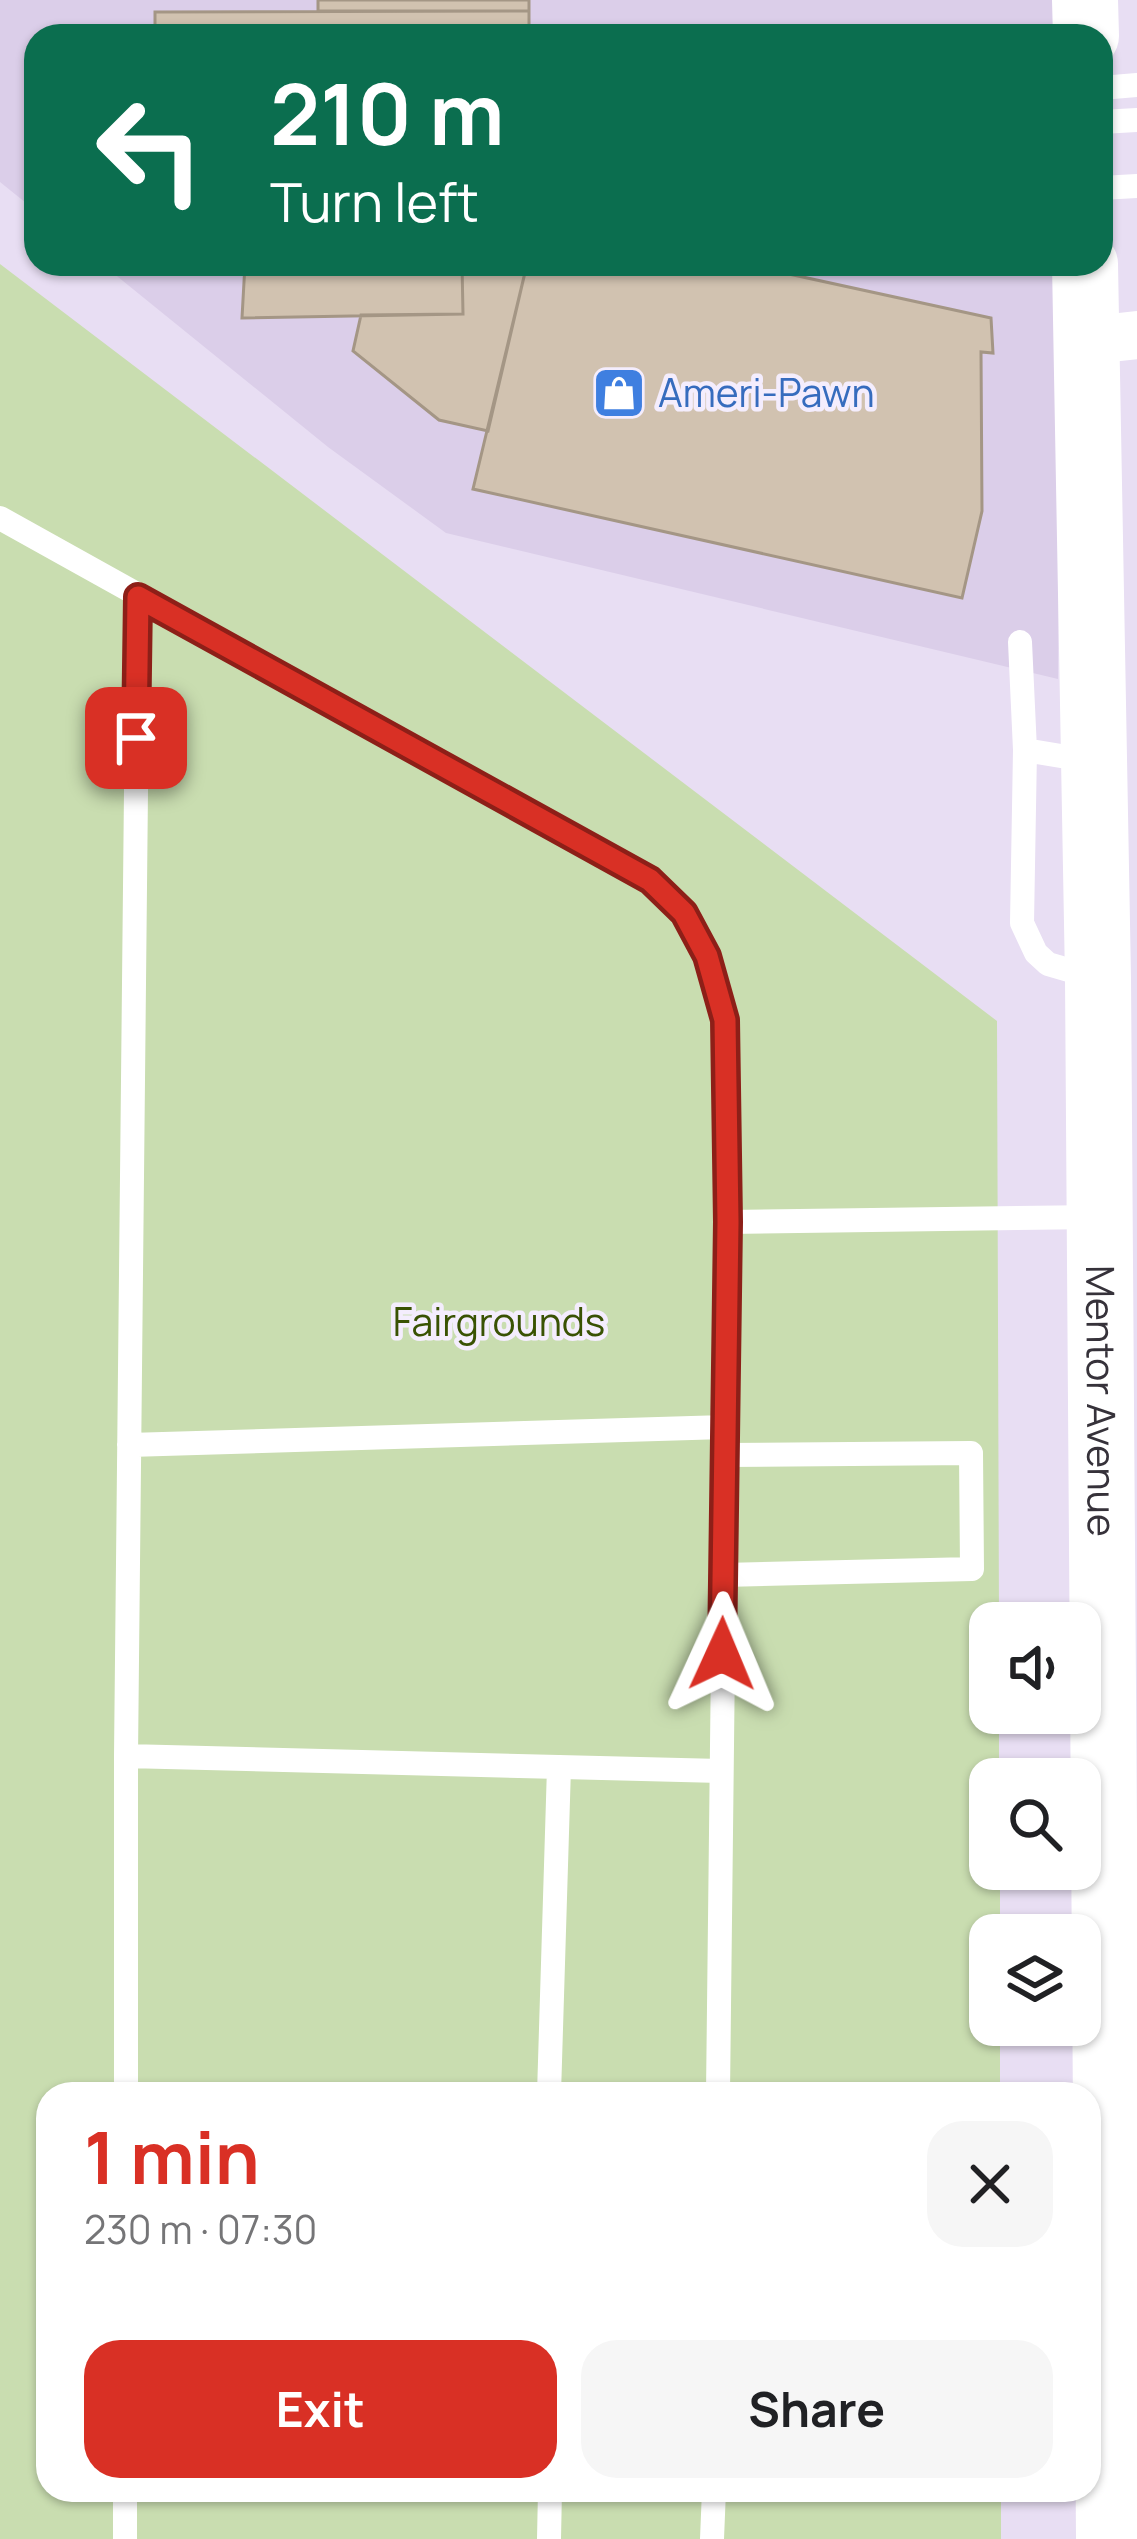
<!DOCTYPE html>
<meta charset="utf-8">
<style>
body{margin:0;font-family:Manrope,sans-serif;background:#f6f6f6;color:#202124;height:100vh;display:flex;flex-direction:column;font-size:45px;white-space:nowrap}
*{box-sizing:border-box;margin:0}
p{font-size:39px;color:#757577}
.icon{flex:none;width:66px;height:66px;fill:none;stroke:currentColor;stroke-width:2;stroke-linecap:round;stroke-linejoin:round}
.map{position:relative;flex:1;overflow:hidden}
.drawer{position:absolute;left:36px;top:2082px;width:1065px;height:420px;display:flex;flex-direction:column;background:#fff;border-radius:36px;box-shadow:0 3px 9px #0004}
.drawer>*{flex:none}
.top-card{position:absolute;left:24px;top:24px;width:1089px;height:252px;border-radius:36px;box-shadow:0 3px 9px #0004;background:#0b6e4f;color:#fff;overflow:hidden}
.buttons{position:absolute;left:969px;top:1602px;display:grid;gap:24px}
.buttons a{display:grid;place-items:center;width:132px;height:132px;border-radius:24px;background:#fff;box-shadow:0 3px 9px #0004;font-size:60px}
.pin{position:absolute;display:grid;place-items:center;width:102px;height:102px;color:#fff;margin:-51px;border-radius:24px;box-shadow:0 6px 18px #0006}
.me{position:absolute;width:132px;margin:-66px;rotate:1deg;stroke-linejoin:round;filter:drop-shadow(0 0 9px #0008)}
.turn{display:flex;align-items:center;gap:42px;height:252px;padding:0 48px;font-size:54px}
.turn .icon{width:156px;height:156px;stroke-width:2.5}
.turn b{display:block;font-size:84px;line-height:102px}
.round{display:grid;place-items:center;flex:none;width:126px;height:126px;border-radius:36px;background:#f6f6f6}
.summary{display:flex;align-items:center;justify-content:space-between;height:204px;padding:0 48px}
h1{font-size:72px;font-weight:700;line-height:90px;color:#d93025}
.action{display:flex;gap:24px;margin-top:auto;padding:24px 48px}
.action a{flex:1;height:138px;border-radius:36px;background:#d93025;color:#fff;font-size:48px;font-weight:700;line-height:138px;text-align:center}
.action a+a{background:#f6f6f6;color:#202124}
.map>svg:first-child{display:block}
</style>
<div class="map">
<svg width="1137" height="2539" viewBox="0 0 1137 2539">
<rect width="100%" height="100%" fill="#e8def3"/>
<!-- built -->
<path fill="#dbcee9" d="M0 0H1060L1061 36H36V211L0 182Z
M102 264H1060L1058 679 446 533 328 447Z"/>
<!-- green -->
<path fill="#c9ddb0" d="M0 264 997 1021 999 1623H990V1713H999V1779H990V1869H1000V1935H990V2025H1000V2094H48V2490H1001V2539H0Z"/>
<!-- building -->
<path fill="#d1c2b0" stroke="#a49685" stroke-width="3" d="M318 0H529V11H318Z
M529 11V36H155V12Z
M245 264H462L463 314 242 318Z
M462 264H527L488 431 439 420 353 351 361 315 463 314Z
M527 264H743L991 318 993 353 981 352 982 511 962 598 473 489Z"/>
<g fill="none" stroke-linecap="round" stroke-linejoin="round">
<!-- lane -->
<path stroke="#fff" stroke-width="24" d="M1101 88 1137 85
M1101 122 1137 120
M1101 188 1137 186
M0 518 650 880 684 913 707 956 725 1020 728 1222 718 2094
M138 597 126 1756 721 1771
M1020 642 1025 750 1022 923 1036 953 1048 964 1096 978
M1025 750 1091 761
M728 1222 1098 1217
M129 1445 725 1427
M723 1575 972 1569 971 1453 724 1455
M126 2094V1756
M549 2094 559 1767
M125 2539V2490
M549 2539 550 2490
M712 2539 714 2490"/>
<!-- street -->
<path stroke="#fff" stroke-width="48" d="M1083 341 1137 335"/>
<!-- primary -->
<g stroke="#fff" stroke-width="66">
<path d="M1085 0 1086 36"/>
<path id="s1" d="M1085 264 1098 978 1109 2539"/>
</g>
</g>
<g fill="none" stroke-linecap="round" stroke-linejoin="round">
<!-- route casing -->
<g stroke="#8d1f18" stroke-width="30">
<path id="route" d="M136 738 138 597 650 880 684 913 707 956 725 1020 728 1222 722 1654"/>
</g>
<!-- route -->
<use href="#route" stroke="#d93025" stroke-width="21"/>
</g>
<!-- icons -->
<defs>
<g id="shop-square" transform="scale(2.7)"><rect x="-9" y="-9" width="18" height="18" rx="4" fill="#3f7fe0" stroke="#f4edfd"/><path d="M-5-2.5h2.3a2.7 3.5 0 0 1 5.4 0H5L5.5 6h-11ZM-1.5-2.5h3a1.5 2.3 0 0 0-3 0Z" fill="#fff"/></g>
</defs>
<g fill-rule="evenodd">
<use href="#shop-square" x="619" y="393"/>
</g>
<g text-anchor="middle" stroke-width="9" stroke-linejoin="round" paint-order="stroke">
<!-- shop labels -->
<g font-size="39" fill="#366cbe" stroke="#f4edfd" text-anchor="start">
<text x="658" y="407">Ameri-Pawn</text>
</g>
<!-- park labels -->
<g font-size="39" fill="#395203" stroke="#f4edfd">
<text x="499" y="1336">Fairgrounds</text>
</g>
<!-- street labels -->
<g font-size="39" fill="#36323a" stroke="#f4edfd">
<text dy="14" stroke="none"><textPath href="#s1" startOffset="1137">Mentor Avenue</textPath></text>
</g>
</g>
</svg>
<div class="buttons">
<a><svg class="icon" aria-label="sound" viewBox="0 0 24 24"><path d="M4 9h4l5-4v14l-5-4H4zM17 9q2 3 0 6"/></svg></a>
<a><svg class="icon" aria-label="search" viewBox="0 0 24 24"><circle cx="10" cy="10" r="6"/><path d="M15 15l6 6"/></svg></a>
<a><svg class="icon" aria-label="layers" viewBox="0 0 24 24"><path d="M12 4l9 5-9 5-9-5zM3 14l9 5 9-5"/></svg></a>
</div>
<div class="pin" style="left:136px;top:738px;background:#d93025"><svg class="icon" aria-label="arrive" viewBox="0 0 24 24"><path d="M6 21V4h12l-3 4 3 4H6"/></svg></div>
<svg class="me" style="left:722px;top:1654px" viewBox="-20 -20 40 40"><path d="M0-17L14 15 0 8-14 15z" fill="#d93025" stroke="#fff" stroke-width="4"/></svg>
<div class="top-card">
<div class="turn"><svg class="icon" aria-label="left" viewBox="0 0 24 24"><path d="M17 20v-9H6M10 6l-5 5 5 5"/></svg><div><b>210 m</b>Turn left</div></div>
</div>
<section class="drawer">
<div class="summary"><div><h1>1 min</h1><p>230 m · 07:30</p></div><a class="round"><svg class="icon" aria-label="close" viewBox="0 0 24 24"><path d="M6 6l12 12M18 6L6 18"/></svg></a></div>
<div class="action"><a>Exit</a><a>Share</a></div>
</section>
</div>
